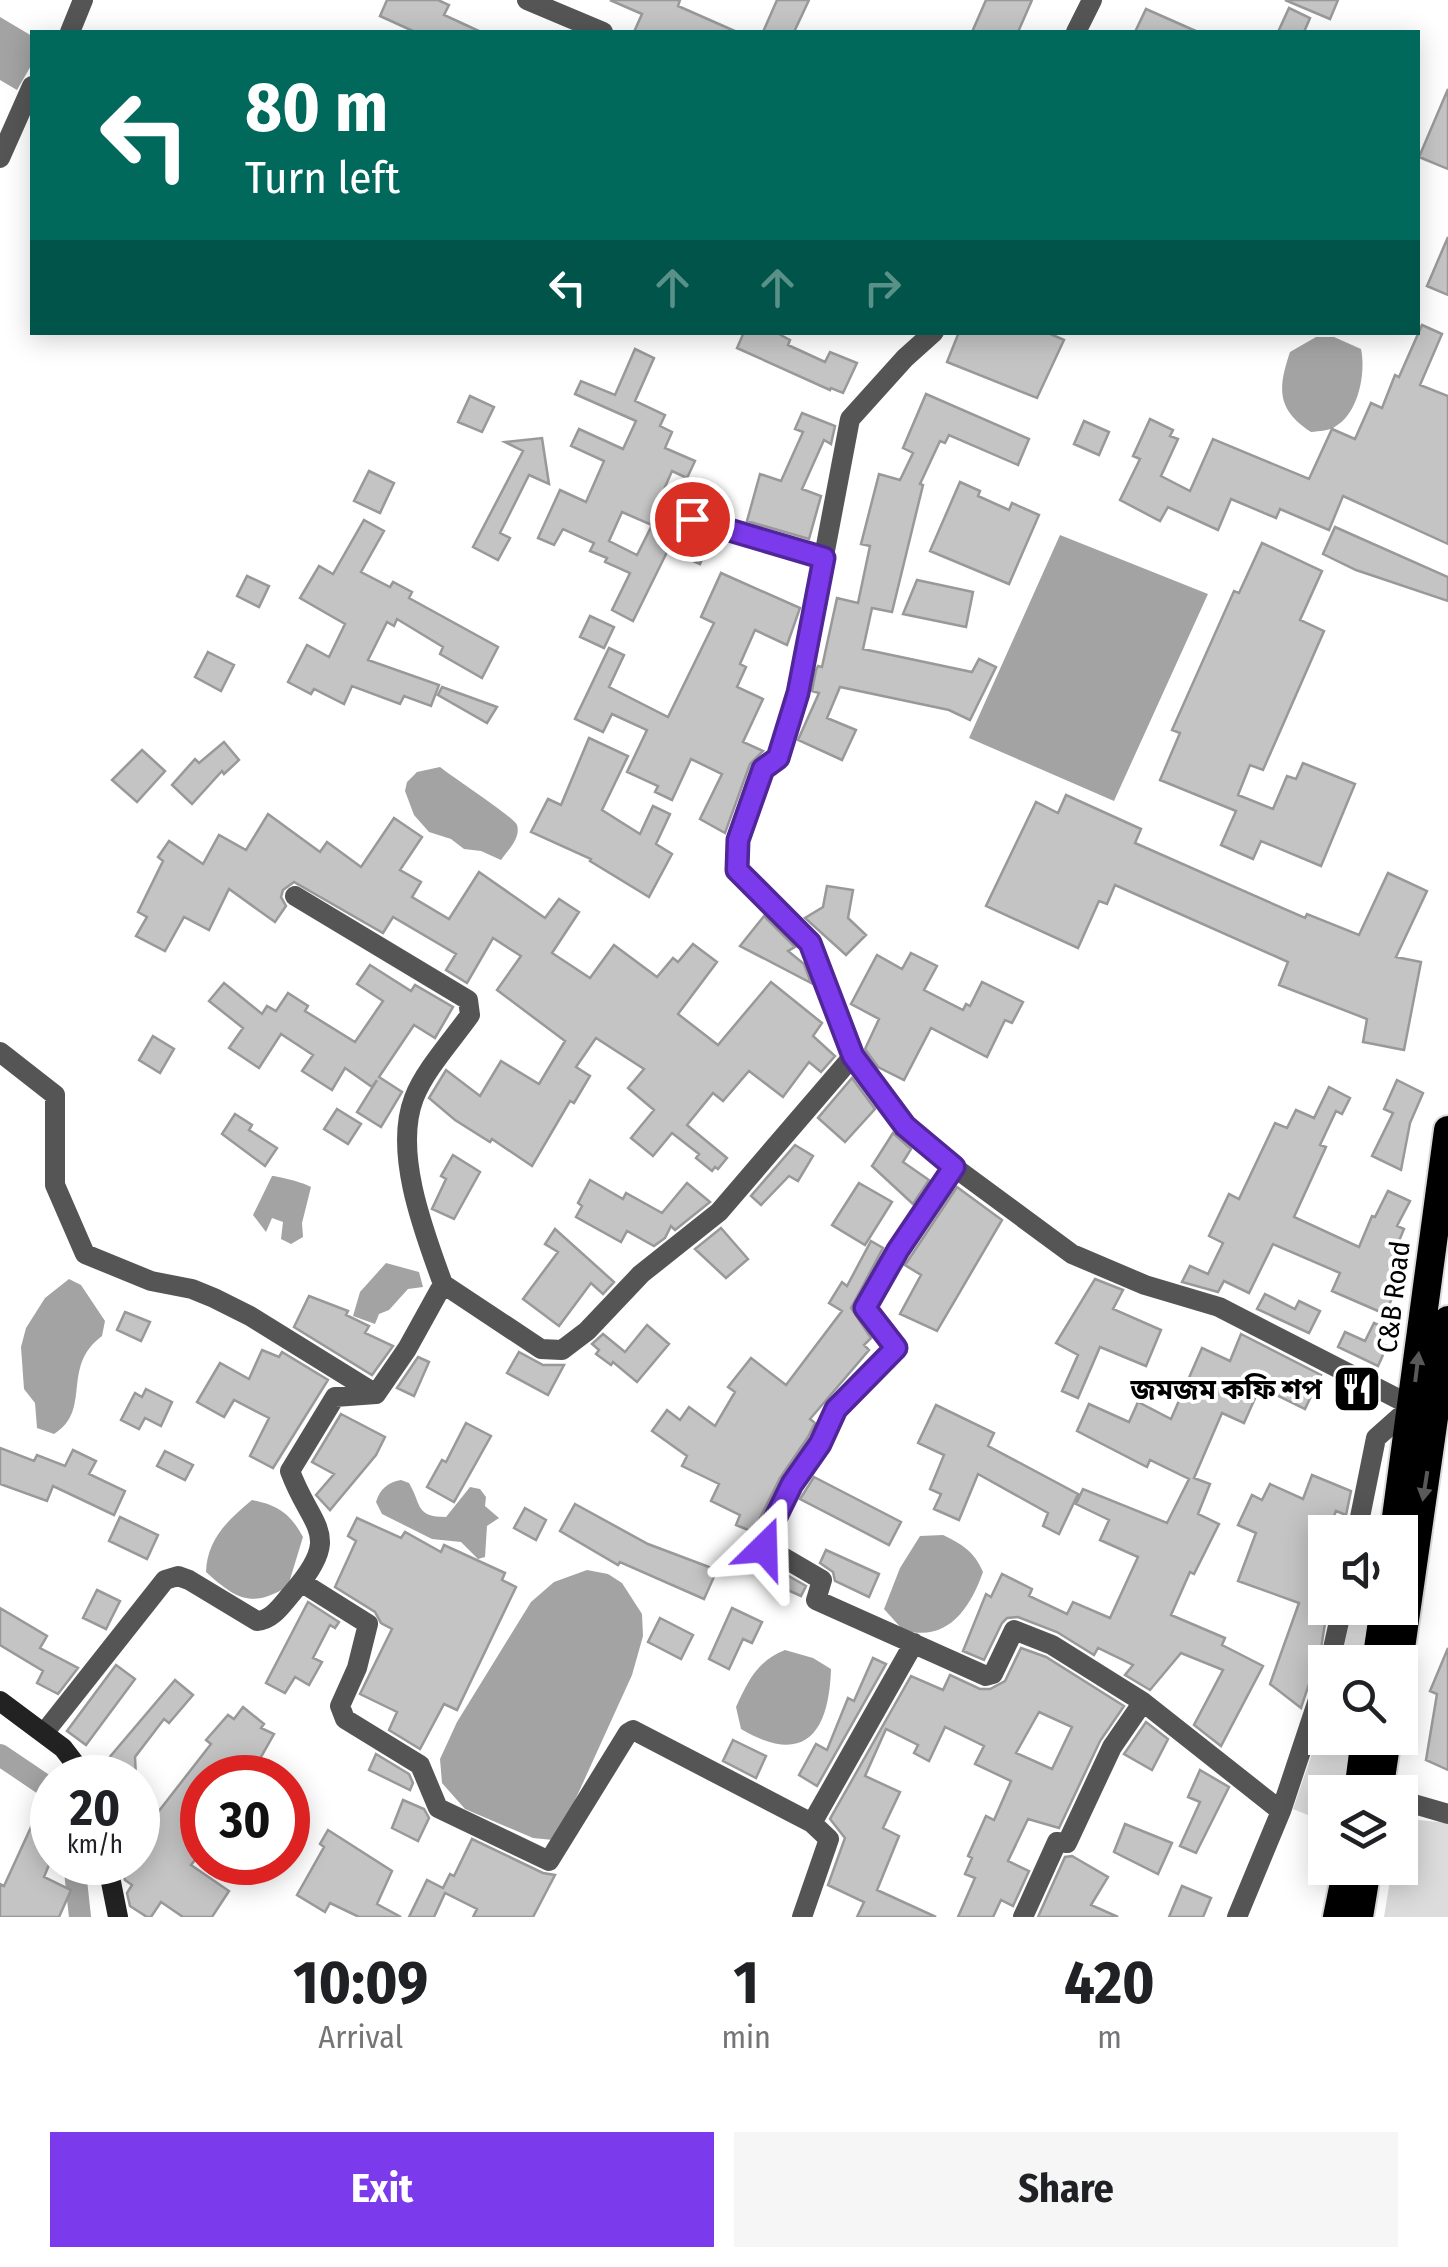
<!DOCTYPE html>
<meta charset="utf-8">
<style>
body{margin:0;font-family:"Fira Sans Condensed","Noto Sans Bengali",sans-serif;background:#f6f6f6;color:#202124;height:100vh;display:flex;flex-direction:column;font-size:38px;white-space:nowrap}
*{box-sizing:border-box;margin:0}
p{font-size:32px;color:#757577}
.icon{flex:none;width:55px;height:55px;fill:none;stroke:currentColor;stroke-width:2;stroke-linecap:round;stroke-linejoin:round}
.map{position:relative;height:1917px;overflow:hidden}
.panel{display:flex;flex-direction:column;background:#fff;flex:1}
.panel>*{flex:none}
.top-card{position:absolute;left:30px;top:30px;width:1390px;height:305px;border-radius:0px;box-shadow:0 5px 25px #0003;background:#00695c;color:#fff;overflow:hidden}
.controls{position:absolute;left:1308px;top:1515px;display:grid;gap:20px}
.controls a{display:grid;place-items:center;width:110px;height:110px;border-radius:0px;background:#fff;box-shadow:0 5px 25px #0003;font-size:50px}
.speed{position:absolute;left:30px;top:1755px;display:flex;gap:20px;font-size:50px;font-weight:700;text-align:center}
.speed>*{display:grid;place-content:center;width:130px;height:130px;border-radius:50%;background:#fff;box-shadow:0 5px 25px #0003;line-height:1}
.speed small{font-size:25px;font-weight:400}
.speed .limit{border:15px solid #d22;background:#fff;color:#111}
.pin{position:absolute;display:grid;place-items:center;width:85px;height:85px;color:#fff;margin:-42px;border:5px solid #fff;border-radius:50%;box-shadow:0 2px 10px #0007}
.me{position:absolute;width:110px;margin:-55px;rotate:22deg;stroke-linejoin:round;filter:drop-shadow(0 0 8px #0008)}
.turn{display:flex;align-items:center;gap:35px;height:210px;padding:0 50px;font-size:45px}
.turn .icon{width:130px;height:130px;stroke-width:2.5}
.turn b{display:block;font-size:70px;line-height:85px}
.lanes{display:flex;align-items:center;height:95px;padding:0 50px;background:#0003;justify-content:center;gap:50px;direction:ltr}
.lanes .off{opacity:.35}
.eta{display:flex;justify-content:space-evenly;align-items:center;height:170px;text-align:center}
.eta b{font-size:60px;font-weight:700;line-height:70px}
.primary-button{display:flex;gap:20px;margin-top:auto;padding:20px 50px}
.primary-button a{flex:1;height:115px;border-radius:0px;background:#7c3aed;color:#fff;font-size:40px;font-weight:700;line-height:115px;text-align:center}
.primary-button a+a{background:#f6f6f6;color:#202124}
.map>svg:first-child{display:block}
</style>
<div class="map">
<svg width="1448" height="1917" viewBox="0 0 1448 1917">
<rect width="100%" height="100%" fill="#fff"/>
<!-- green -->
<path fill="#dcdcdc" d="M1352 1608H1383L1374 1662H1341Z
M1325 1716V1738H1363L1354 1792H1325V1850L1308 1846 1313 1817 1293 1809Z
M1409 1819 1448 1823V1917H1384L1392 1868H1400V1838Z"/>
<!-- water -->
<path fill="#a3a3a3" d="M0 17 32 36V64L17 90 0 80Z
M1316 337H1334L1361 349C1366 372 1359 412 1336 426 1330 431 1319 431 1311 432 1276 409 1278 388 1290 352Z
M1060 535 1208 594 1114 801 969 738Z
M440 767C451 776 515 818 517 825 521 838 508 850 501 860L481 851 464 849 451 839 429 832 414 815 405 791 407 782 417 772Z
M272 1176C278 1176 305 1183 311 1187L302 1223 303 1237 291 1244 281 1239 283 1222 272 1218 266 1232 253 1215Z
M386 1263 419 1272 423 1287 408 1289 389 1310 379 1314 375 1324 353 1316 360 1292Z
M69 1279 81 1285 105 1321 102 1336C60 1367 93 1410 54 1434L37 1428 35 1403 24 1389 21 1347 26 1328 45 1298Z
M401 1480 409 1483C422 1505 415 1517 446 1517L470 1487 480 1489 486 1497 485 1506 499 1518 487 1526 485 1557 478 1559 461 1542 432 1539 382 1514 376 1502C380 1489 388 1482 401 1480Z
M252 1500C278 1505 290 1513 303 1537L288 1586C252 1609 236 1599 206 1572 207 1539 228 1520 252 1500Z
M943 1535C963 1545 974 1551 983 1572 970 1609 947 1643 903 1630L884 1609 900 1568 920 1536Z
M587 1570 608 1574 622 1583 642 1614 643 1636 632 1675 561 1831 553 1840 533 1838 465 1809 442 1783 440 1759 457 1722 531 1602 554 1582Z
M785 1650 813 1658 831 1669C829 1734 804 1766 741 1729L736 1707C748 1681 757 1661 785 1650Z"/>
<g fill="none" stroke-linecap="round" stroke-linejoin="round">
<!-- canal -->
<path stroke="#a3a3a3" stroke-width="22" d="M0 1755 52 1790
M74 1862 80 1917"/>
</g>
<!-- building -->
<path fill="#c4c4c4" stroke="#999" stroke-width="2.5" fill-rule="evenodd" d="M387 0H438L449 5 444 15 481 32H415L380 16Z
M610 0H680L678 6 737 32H634L642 14Z
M777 0H809L794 32H763Z
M986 0H1032L1018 32H972Z
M1285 0H1338L1330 19Z
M1289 8 1310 18 1304 32H1278Z
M1146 9 1198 32H1135Z
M1448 89V169L1419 157Z
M1448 237V295L1427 286Z
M1422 325 1442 334 1420 385 1448 396V544L1343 496 1329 530 1280 509 1276 518 1231 499 1218 530 1168 507 1160 521 1120 500 1140 459 1133 456 1150 419 1173 430 1170 436 1178 439 1161 476 1190 491 1213 439 1309 479 1332 429 1355 439 1371 403 1382 408 1395 375 1399 377Z
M744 332H775L790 340 788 345 825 362 830 352 857 363 843 393 831 388 830 390 737 348Z
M959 332H1046L1064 340 1037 398 947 362Z
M635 349 654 358 635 401 665 415 660 426 672 432 665 448 695 461 687 478 672 471 659 501 682 511 674 529 708 544 700 564 668 550 633 621 612 610 630 573 605 562 607 558 590 551 594 543 563 529 554 545 538 538 560 490 586 502 604 461 571 446 579 429 623 449 636 421 575 394 581 381 615 395ZM622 512 652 525 637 555 609 541Z
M926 394 1029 439 1018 465 949 435 945 443 940 441 920 484 923 485 892 612 872 608 863 649 972 672 979 659 996 667 970 720 949 710 840 687 827 718 856 730 842 760 798 740 819 693 812 691 816 670 818 666 822 667 837 598 858 603 870 546 861 544 879 474 900 480 913 453 903 448Z
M470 396 494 407 482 432 458 422Z
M802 413 835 426 831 444 824 440 802 489 821 496 809 539 747 521 760 474 781 481 803 432 795 429Z
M1084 421 1109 432 1099 455 1074 444Z
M542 438 549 484 529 475 500 533 510 538 498 560 473 547 523 451 505 442Z
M369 471 394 483 380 513 354 501Z
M960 482 980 491 978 496 1009 510 1012 503 1039 515 1009 584 930 551Z
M364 520 384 531 361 572 390 587 393 582 412 592 409 598 498 647 482 678 440 654 443 647 397 619 394 626 387 622 368 660 439 685 431 706 404 696 400 704 352 686 344 704 314 689 311 694 288 682 307 645 329 657 345 624 300 598 319 566 333 574Z
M1335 527 1448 577V601L1356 570 1323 554Z
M1262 543 1322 571 1300 620 1324 631 1263 770 1250 765 1238 795 1273 809 1287 776 1296 779 1303 763 1355 784 1321 866 1261 841 1253 859 1221 845 1236 811 1160 780 1180 733 1172 730 1234 591 1239 593Z
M721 573 800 608 787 645 755 630 740 664 746 667 737 687 763 699 743 742 763 751 750 764 725 833 700 819 722 774 691 759 672 800 655 792 658 786 627 772 647 730 612 714 603 732 575 719 609 648 624 655 609 687 668 717 714 623 701 617Z
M247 576 269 586 259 607 237 596Z
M917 580 973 592 966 627 903 614Z
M590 616 614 627 604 648 580 637Z
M208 652 234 665 221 691 195 677Z
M442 687 497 707 487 723 438 695Z
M589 738 628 756 602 810 640 834 653 806 670 814 656 844 672 854 649 897 590 861 591 859 531 832 548 799 561 805Z
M224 742 239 760 224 774 222 771 192 804 172 785 195 759 199 763Z
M142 750 165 771 137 802 112 780Z
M1066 795 1141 829 1135 843 1305 918 1307 914 1359 935 1388 873 1427 891 1396 957 1421 962 1404 1050 1363 1042 1367 1019 1279 985 1288 962 1115 885 1107 904 1099 901 1078 948 986 906 1036 802 1058 813Z
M268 814 320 852 327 842 361 867 394 818 422 837 400 870 421 882 412 897 449 919 479 872 545 918 559 899 579 912 552 953 590 978 614 945 657 977 673 958 678 962 693 944 717 962 678 1014 718 1045 771 982 822 1023 813 1036 835 1056 821 1072 809 1062 783 1097 749 1071 723 1101 713 1093 687 1125 727 1158 718 1169 715 1167 712 1171 696 1158 699 1154 672 1133 653 1156 631 1138 654 1110 628 1088 644 1069 596 1038 576 1067 590 1076 574 1103 570 1101 532 1166 492 1139 490 1142 455 1120 429 1098 446 1070 480 1096 501 1061 539 1084 565 1041 497 990 521 956 493 938 467 983 446 970 456 954 393 917 383 933 294 882 283 890 281 897 286 906 275 922 229 889 209 930 184 917 165 951 136 936 147 917 138 912 163 861 158 857 169 841 203 864 219 835 246 850Z
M827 886 853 890 848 918 866 935 846 955 805 918 823 907Z
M764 916 795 947 788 951 804 964 811 983 740 946Z
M911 953 937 966 924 990 963 1010 966 1004 970 1006 982 982 1023 1002 1012 1023 1005 1020 987 1057 931 1028 904 1080 878 1067 865 1049 879 1019 851 1004 877 955 902 969Z
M370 965 411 991 415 985 453 1007 435 1038 414 1025 379 1077 402 1092 381 1127 357 1112 377 1080 372 1087 345 1068 332 1090 302 1071 313 1055 281 1034 259 1068 229 1048 243 1028 209 1001 224 983 262 1014 267 1006 276 1011 288 993 308 1006 305 1011 355 1042 383 1001 357 984Z
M153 1036 174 1049 160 1073 139 1060Z
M852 1078 875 1109 845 1142 818 1118Z
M1397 1080 1423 1093 1410 1123 1401 1170 1372 1156 1393 1113 1384 1109Z
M1329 1087 1350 1098 1342 1114 1336 1111 1320 1145 1326 1147 1294 1217 1359 1247 1372 1216 1375 1217 1388 1191 1410 1201 1397 1226 1404 1229 1389 1265 1398 1269 1390 1286 1396 1289 1385 1314 1332 1291 1340 1273 1273 1244 1249 1293 1224 1281 1218 1292 1182 1282 1190 1266 1208 1274 1223 1243 1209 1236 1229 1194 1239 1199 1275 1123 1287 1128 1296 1110 1314 1118Z
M337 1109 361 1124 348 1144 324 1129Z
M235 1114 252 1125 249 1130 277 1148 265 1166 222 1134Z
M893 1133 911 1149 903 1162 929 1180 913 1204 872 1166Z
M795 1145 813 1156 798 1181 789 1176 761 1205 751 1196Z
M453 1155 480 1172 454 1219 432 1209 446 1179 441 1176Z
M590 1180 623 1199 626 1193 662 1213 687 1183 710 1202 675 1230 671 1226 665 1238 654 1246 627 1231 621 1242 576 1217 582 1206 578 1203Z
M859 1183 892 1202 865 1245 832 1225Z
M957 1187 1002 1220 937 1331 900 1314 921 1275 905 1265Z
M721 1228 748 1259 726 1278 695 1249Z
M555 1229 614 1282 603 1294 591 1283 559 1326 523 1299 558 1252 545 1244Z
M871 1241 883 1248 851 1308 871 1338 864 1345 869 1350 810 1419 815 1423 808 1437 780 1478 753 1532 736 1525 740 1515 711 1501 719 1484 682 1466 687 1456 652 1431 667 1410 680 1420 689 1407 715 1426 735 1392 728 1387 751 1358 786 1385 842 1311 829 1303 842 1282 847 1286Z
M1095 1279 1123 1290 1113 1309 1161 1330 1146 1366 1100 1347 1078 1398 1062 1391 1078 1355 1056 1343Z
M1265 1294 1295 1309 1299 1301 1320 1311 1309 1333 1257 1309Z
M309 1296 348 1311 346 1315 369 1326 365 1333 393 1346 372 1375 294 1327Z
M125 1312 150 1322 141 1341 117 1330Z
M1374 1323 1389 1330 1382 1344 1387 1346 1378 1366 1338 1347 1345 1332 1365 1341Z
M647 1325 669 1344 637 1382 613 1362 611 1365 596 1354 599 1350 592 1344 603 1334 625 1352Z
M1241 1334 1321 1375 1305 1409 1260 1387 1244 1423 1222 1413 1194 1478 1210 1484 1198 1514 1219 1524 1194 1574 1190 1572 1171 1615 1225 1638 1222 1645 1263 1666 1221 1746 1194 1725 1223 1670 1181 1653 1150 1690 1125 1675 1133 1665 1098 1648 1094 1655 1057 1632 1018 1617 1007 1618 1002 1623 984 1660 963 1651 986 1594 991 1597 1002 1574 1032 1589 1029 1596 1067 1614 1073 1602 1110 1618 1138 1557 1100 1540 1109 1520 1076 1504 1083 1489 1167 1523 1189 1479 1150 1460 1147 1467 1077 1431 1089 1404 1129 1422 1138 1402 1171 1419 1202 1348 1230 1361Z
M262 1350 279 1357 282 1352 328 1380 273 1468 250 1456 269 1418 234 1400 224 1417 197 1402 220 1363 249 1379Z
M519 1352 543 1365H564L548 1395 507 1373Z
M418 1357 429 1362 414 1396 397 1388Z
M146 1389 172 1402 161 1426 145 1418 139 1429 121 1420 135 1393 142 1397Z
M936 1405 994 1433 988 1446 1078 1494 1059 1534 1043 1526 1048 1513 978 1474 959 1520 934 1509 941 1494 930 1489 944 1455 918 1443Z
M341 1414 385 1437 376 1455 330 1510 316 1495 334 1474 312 1462Z
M466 1423 491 1436 454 1502 427 1487 442 1460 446 1462Z
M0 1448 34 1461 37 1455 65 1466 73 1450 96 1461 89 1474 125 1491 114 1515 53 1486 47 1501 0 1484Z
M165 1451 193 1465 185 1480 157 1466Z
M1312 1475 1351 1491 1346 1515 1336 1511 1328 1532H1325L1326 1617 1318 1668 1312 1675 1301 1708 1270 1684 1299 1603 1238 1581 1256 1533 1238 1525 1252 1495 1262 1500 1270 1484 1303 1499Z
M814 1477 901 1522 889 1545 800 1499Z
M575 1504 648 1544 717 1570 704 1599 620 1562 618 1565 560 1531Z
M525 1508 546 1520 536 1540 514 1528Z
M120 1517 158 1535 147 1559 109 1541Z
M357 1518 401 1538 405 1532 441 1552 444 1545 505 1573 502 1580 516 1587 457 1710 444 1704 420 1749 389 1730 397 1712 360 1694 392 1629 381 1623 375 1612 335 1587 356 1541 348 1536Z
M826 1550 879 1574 869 1597 835 1581 833 1572 820 1563Z
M766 1563 806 1586 801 1596 759 1577Z
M97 1590 120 1601 106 1629 83 1618Z
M308 1602 339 1622 335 1628 330 1625 313 1658 322 1662 309 1685 295 1677 285 1693 266 1683Z
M0 1608 47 1636 40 1648 78 1668 58 1694 37 1683 43 1671 0 1645Z
M732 1608 762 1622 752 1643 743 1639 729 1669 709 1659Z
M660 1618 693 1635 681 1659 648 1642Z
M1021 1648 1046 1657 1124 1706 1100 1741 1059 1828 1028 1819 1008 1861 1029 1871 1013 1906 1001 1900 993 1917H958L975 1878 965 1874 972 1858 968 1856 986 1816 994 1820 1011 1781 975 1764 984 1746 945 1727 929 1761 914 1753 918 1745 886 1729 865 1776 900 1792 883 1828 899 1836 877 1890 936 1917H857L864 1902 828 1885 845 1838 830 1819 911 1676 943 1690 950 1675 980 1689H990L1005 1681ZM1039 1712 1072 1727 1052 1769 1016 1753Z
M1448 1648V1770L1426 1760 1437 1694 1430 1691Z
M873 1658 886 1664 817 1786 799 1775 816 1744 827 1750 848 1698 854 1701Z
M116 1665 135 1679 86 1745 67 1731Z
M175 1680 193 1695 169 1723 164 1719 135 1757 136 1778H109L103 1765Z
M243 1707 264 1724 261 1728 274 1734 249 1778H202V1851L191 1865 229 1891 212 1917H183L161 1902 151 1917H147L130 1906 127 1893 132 1885 125 1880 122 1869 127 1862H138V1801L155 1816 211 1744 206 1740 228 1715 234 1719Z
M1146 1722 1168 1739 1152 1770 1124 1754Z
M733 1740 766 1756 756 1778 723 1761Z
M376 1754 409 1774 413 1783 410 1790 369 1770Z
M1200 1770 1229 1787 1196 1853 1180 1846 1200 1802 1188 1797Z
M403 1800 424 1809 429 1818 418 1841 392 1828Z
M1125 1824 1172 1843 1158 1874 1114 1852Z
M32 1825 52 1834 44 1858 51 1860 44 1877 71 1890 59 1917H0V1884L4 1886Z
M328 1830 392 1871 377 1904 401 1917H359L330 1903 325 1912 297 1895 324 1847 320 1844Z
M472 1839 543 1873 555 1875 533 1917H473L477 1909 445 1893 434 1917H409L427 1880 443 1888 450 1874 454 1876Z
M1072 1856 1108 1877 1091 1905 1118 1917H1038L1065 1857Z
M1182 1886 1211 1898 1203 1917H1169Z"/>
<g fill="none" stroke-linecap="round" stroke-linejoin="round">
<!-- trunk casing -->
<g stroke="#dbdbdb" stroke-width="32">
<path id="trunk" d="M1394 1532 1448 1130
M1376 1662 1384 1608
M1399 1662 1448 1320
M1358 1792 1365 1738
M1379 1792 1387 1738
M1337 1917 1347 1868
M1359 1917 1367 1868"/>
</g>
<!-- minor -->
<path stroke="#555" stroke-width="20" d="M527 0 603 32
M70 32 83 0
M1076 32 1092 0
M0 158 32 86
M934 332 905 358 850 419 798 693 777 757 763 769 737 839V870L811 943 853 1056 905 1126 954 1167 1072 1254 1145 1285 1219 1307 1412 1406 1376 1438 1357 1532
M693 519 824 558
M0 1052 55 1095V1185L85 1254 151 1281 192 1289 214 1298 250 1316 376 1394
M954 1167 898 1250 865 1308 895 1345V1351L836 1409 820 1444 792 1484 762 1545 822 1580 816 1600 986 1676 993 1674 1014 1630 1052 1645 1143 1702 1281 1811
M443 1284 541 1349 562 1350 587 1331 641 1274 719 1212 853 1056
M301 1582 368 1624 357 1668 340 1706 345 1719 420 1765 438 1808 549 1861 628 1733 633 1730 812 1823
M1330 1662 1342 1608
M44 1733 165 1580 178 1576 189 1580 257 1621C273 1620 283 1603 293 1592 344 1533 311 1529 290 1471L335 1397 376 1394 407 1349 443 1284C424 1232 393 1152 414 1098 424 1071 453 1039 470 1015L468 1000 295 896
M1400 1800 1448 1814
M802 1917 829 1839 812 1823 914 1643
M1023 1917 1057 1842 1067 1843 1112 1747 1143 1702
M1237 1917 1281 1811 1325 1679"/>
<!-- secondary -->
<path stroke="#222" stroke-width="20" d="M0 1701 63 1748 86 1778
M107 1862 118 1917"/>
<!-- trunk -->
<use href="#trunk" stroke="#000" stroke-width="28"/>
</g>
<!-- one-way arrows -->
<defs><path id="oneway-solid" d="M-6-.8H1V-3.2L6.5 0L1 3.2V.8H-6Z" transform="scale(2.5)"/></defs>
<g fill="#595959">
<use href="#oneway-solid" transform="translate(1417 1367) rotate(-83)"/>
<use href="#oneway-solid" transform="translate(1425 1486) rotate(99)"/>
</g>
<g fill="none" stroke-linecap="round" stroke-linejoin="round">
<!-- route casing -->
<g stroke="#51269a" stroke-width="25">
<path id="route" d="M692 519 824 558 798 693 778 758 763 769 738 840 737 870 810 943 853 1056 905 1126 954 1167 898 1250 865 1308 896 1348 836 1409 820 1444 792 1484 764 1541V1548"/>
</g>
<!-- route -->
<use href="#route" stroke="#7c3aed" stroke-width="18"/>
</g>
<!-- icons -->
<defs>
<g id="restaurant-square" transform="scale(2.5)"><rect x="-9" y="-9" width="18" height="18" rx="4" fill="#000" stroke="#fff"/><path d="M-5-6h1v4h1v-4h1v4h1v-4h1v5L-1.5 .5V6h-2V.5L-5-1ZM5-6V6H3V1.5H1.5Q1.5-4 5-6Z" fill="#fff"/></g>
</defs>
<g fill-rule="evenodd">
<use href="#restaurant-square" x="1357" y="1389"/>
</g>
<g text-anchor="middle" stroke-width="8" stroke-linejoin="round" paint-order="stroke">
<!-- street labels -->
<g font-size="28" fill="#000" stroke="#fff">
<text transform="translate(1393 1297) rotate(-83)" y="10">C&amp;B Road</text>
</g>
<!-- poi labels -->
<g font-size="28" font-weight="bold" fill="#000" stroke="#fff" text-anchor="end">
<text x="1322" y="1399">জমজম কফি শপ</text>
</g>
</g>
</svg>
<div class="controls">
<a><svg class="icon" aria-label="sound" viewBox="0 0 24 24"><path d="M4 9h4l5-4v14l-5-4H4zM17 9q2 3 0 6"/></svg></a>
<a><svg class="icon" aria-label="search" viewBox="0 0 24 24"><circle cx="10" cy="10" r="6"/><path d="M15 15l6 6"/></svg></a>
<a><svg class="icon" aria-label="layers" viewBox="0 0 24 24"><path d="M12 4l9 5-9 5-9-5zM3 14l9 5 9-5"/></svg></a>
</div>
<div class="speed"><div>20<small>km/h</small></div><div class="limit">30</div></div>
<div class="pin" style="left:692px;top:519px;background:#d93025"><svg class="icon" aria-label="arrive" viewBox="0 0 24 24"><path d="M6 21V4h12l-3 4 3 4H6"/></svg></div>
<svg class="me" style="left:764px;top:1548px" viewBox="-20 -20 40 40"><path d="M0-17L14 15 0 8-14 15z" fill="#7c3aed" stroke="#fff" stroke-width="4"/></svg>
<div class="top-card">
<div class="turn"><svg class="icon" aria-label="left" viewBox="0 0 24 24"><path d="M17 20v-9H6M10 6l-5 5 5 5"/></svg><div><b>80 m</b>Turn left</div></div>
<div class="lanes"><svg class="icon" aria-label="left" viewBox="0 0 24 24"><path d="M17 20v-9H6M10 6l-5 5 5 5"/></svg><svg class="icon off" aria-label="ahead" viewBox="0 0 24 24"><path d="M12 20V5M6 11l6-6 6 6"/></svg><svg class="icon off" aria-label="ahead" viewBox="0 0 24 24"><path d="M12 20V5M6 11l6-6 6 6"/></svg><svg class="icon off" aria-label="right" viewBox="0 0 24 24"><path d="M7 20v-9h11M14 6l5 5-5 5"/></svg></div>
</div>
</div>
<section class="panel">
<div class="eta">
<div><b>10:09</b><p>Arrival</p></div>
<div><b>1</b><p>min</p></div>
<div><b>420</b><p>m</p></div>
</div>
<div class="primary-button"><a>Exit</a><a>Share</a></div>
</section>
